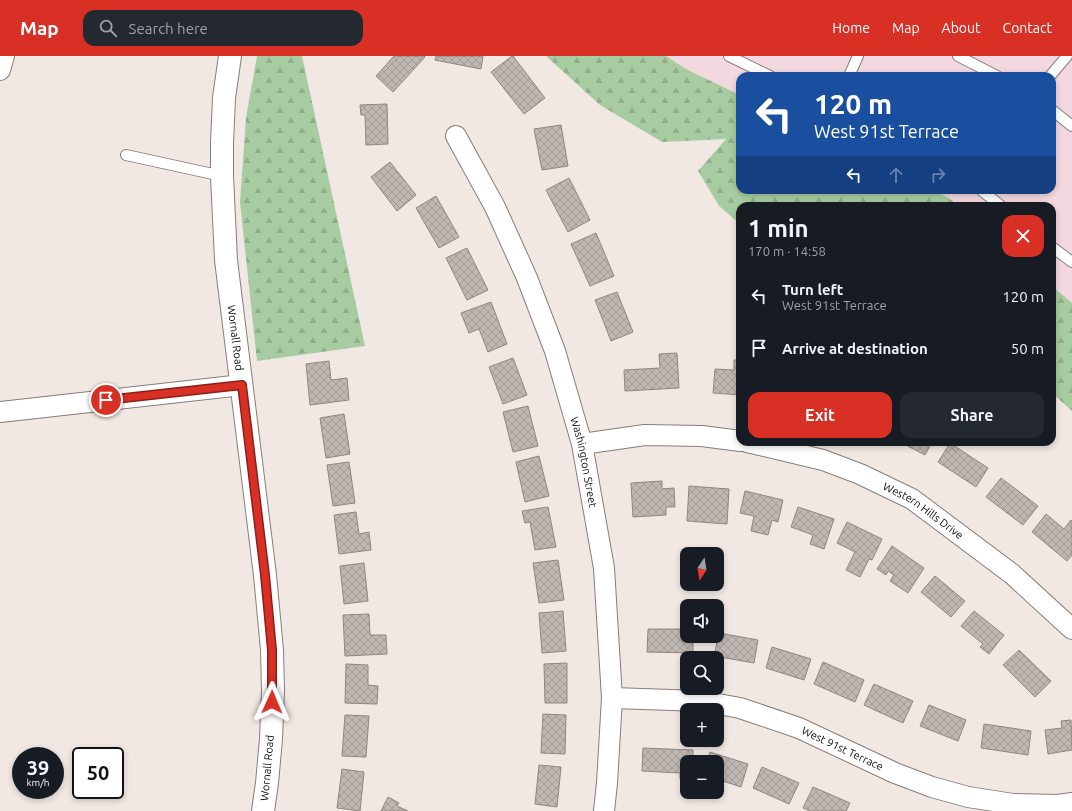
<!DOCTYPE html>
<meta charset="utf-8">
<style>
body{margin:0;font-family:Ubuntu,sans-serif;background:#242831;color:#f1f3f6;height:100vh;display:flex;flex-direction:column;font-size:15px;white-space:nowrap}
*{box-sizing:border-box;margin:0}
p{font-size:13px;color:#9ea1a6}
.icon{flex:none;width:22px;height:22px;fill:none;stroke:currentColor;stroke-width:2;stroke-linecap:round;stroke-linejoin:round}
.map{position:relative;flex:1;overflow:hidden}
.drawer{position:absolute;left:736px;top:146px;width:320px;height:244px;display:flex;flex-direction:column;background:#171b24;border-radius:12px;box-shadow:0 2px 6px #0003}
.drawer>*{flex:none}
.hud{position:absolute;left:736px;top:16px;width:320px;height:122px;border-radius:12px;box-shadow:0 2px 6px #0003;background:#1a4fa0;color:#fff;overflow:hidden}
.needle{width:26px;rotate:192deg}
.buttons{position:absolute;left:680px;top:491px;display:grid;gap:8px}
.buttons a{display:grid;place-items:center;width:44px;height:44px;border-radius:8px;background:#171b24;box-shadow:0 2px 6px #0003;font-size:20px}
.speed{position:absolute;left:12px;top:691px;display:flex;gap:8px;font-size:20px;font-weight:700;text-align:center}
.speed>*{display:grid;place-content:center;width:52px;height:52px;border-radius:50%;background:#171b24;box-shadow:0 2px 6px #0003;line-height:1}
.speed small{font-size:10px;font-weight:400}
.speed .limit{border:2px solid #111;border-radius:6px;background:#fff;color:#111}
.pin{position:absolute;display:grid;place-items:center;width:34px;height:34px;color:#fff;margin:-17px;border:2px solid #fff;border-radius:50%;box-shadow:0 1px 4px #0007}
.me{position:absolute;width:44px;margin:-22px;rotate:1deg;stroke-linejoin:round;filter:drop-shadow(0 0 3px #0008)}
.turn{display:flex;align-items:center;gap:14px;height:84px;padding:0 12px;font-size:18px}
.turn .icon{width:52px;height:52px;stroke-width:2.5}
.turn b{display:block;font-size:28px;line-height:34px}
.lanes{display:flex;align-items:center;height:38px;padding:0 12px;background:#0003;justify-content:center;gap:20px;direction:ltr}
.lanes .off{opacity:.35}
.round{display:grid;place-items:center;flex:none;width:42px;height:42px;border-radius:12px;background:#242831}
.head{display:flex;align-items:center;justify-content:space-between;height:68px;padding:0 12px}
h1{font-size:24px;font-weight:700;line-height:30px}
.action{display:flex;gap:8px;margin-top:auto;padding:8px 12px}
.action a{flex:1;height:46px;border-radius:12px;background:#d93025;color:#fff;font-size:16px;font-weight:700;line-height:46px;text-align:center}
.action a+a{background:#242831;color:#f1f3f6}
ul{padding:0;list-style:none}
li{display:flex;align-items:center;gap:12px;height:52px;padding:0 12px}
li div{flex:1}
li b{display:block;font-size:15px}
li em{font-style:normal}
header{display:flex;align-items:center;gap:24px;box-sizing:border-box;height:56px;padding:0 20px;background:#d93025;color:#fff}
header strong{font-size:19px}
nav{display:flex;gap:22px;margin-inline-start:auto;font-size:14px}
.search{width:280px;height:36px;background:#242831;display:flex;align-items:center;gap:10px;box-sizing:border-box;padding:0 14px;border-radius:12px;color:#9ea1a6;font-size:15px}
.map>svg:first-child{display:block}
</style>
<header>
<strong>Map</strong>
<div class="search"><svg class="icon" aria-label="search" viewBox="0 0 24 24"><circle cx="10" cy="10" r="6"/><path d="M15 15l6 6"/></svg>Search here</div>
<nav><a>Home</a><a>Map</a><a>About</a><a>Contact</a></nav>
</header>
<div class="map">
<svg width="1072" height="755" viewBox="0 0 1072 755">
<defs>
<pattern id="forest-firs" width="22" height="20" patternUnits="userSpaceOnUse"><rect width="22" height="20" fill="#a8cca1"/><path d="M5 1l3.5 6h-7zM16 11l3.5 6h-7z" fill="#8fae89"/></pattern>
<pattern id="building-cross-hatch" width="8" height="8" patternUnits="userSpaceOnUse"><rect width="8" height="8" fill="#bfb7b2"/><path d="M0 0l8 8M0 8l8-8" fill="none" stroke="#a39c98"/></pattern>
</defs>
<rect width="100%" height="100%" fill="#f1e8e3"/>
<!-- commercial -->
<path fill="#f3d9df" d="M666 0H1072V247L1052 230V150H958L949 142 933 134H1052V20H740V39L686 13Z"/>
<!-- forest -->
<path fill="url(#forest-firs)" d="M257 0H302L365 290 257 305 240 146 246 62Z
M546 0H666L686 13 740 39V134H933L949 142 958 150H740V168L719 150 698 115 726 83 662 86 600 49Z
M1052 230 1072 247V355L1052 337Z"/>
<!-- building -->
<path fill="url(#building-cross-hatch)" stroke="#8e8682" d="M394 0H424L425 1 393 36 376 20Z
M436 0H483L481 13 435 4Z
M512 0H513L545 42 524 58 491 16Z
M387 48 388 88 366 89 365 59H361L360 49Z
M561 69 568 110 542 114 534 73Z
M390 106 416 139 397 155 371 121Z
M569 122 590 164 568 176 546 134Z
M436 140 459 181 439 192 416 152Z
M596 177 614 220 590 230 571 188Z
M467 192 488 234 467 244 446 202Z
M617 236 633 276 611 285 595 244Z
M491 246 507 288 488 296 479 273 469 277 461 257Z
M677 297 679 332 625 335 624 314 660 312 659 298Z
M513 302 527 339 503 348 489 311Z
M734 304H740V339L713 337 715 313 734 314Z
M329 305 331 324 347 322 349 344 310 349 306 308Z
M528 350 538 390 513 396 503 356Z
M344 358 350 398 326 402 320 362Z
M900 386H932L925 399Z
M950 387 988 412 976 431 938 406Z
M539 400 549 440 525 446 516 406Z
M349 406 355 447 333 450 327 409Z
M1001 422 1038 450 1023 469 986 441Z
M662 425V433L674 432 675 451H666V459L633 461 631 427Z
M689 430 729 433 727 468 687 465Z
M745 435 783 444 778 466 772 464 768 479 751 475 754 460 740 457Z
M548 451 556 491 535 494 530 466 525 467 522 455Z
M798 451 834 463 824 493 810 488 813 479 791 471Z
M356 456 359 478 369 476 371 494 339 498 334 459Z
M1046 458 1064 473 1071 464 1072 465V499L1067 505 1032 476Z
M847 466 882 483 872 504 869 503 860 521 846 514 855 496 837 487Z
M892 490 924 512 908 537 890 525 894 519 888 515 886 519 877 513Z
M558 504 564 544 539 547 533 507Z
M364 507 368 545 344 548 340 510Z
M935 520 965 545 951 561 921 536Z
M563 555 566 595 542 597 539 557Z
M974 555 1004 579 989 598 980 591 983 588 961 570Z
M369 558 370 579H386L387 598 345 600 343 559Z
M648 573H687V580H693V597L647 596Z
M719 577 758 584 754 607 714 600Z
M772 591 811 603 804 624 766 612Z
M1019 594 1051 625 1035 641 1003 609Z
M823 606 864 624 855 646 814 628Z
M567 607V647H545L544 608Z
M346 608 368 609V629L378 630 377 648 345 647Z
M874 628 913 645 903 667 864 649Z
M929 649 966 664 958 685 920 670Z
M543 658 566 659 565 698 541 697Z
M345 659 369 660 366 701 342 700Z
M1071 664 1072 694 1048 698 1045 674 1062 672 1061 665Z
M984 668 1031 675 1028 699 981 692Z
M643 692 693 694V706H687V723H680V717L642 715Z
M710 696 748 708 741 731 717 723V706H707Z
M539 709 561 711 557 751 535 748Z
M762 711 799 727 789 748 753 732Z
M342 713 364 716 360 755 337 752Z
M813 731 850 747 846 755H810L803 752Z
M388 741 399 747 397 750 408 755H381Z"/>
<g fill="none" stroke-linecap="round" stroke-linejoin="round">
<!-- lane casing -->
<g stroke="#867e7a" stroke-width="12">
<path id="lane" d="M729 0 770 20
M958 0 997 20
M849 20 858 0
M1050 20 1067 0
M1052 54 1072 70
M126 99 222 120
M981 134 1001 150
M1052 191 1072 206"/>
</g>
<!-- street casing -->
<g stroke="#867e7a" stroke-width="22">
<g id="street">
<path d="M0 14 4 0"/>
<path id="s1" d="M456 80 495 151 527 222 555 295 582 388 604 512 612 642 607 727 604 755"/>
<path d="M0 356 242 329"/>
<path id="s2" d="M747 386 823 404 860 418 912 443 1012 518 1072 573"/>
<path d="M582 388 645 379 702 380 740 385"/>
<path id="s3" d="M612 642 702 645 740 652 799 672 895 717 932 731 968 741 1013 748 1058 749 1072 747"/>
</g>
</g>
<!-- secondary casing -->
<g stroke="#867e7a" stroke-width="24">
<g id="secondary">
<path id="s4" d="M230 0 224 42 222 87V120L226 204 265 519 272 594 273 634 271 683 267 727 263 755"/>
</g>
</g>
<!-- lane -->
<use href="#lane" stroke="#fff" stroke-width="10"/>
<!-- street -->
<use href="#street" stroke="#fff" stroke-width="20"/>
<!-- secondary -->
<use href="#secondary" stroke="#fff" stroke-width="22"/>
</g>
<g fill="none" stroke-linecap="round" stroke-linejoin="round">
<!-- route casing -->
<g stroke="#8d1f18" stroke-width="10">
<path id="route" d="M106 344 242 329 265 519 272 594V646"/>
</g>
<!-- route -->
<use href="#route" stroke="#d93025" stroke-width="7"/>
</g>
<g text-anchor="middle" stroke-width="3.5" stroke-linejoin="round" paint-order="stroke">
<!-- street labels -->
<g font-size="11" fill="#0f0d0b" stroke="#fff">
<text dy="4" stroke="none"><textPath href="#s4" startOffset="283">Wornall Road</textPath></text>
<text dy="4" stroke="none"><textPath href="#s1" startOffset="352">Washington Street</textPath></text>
<text dy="4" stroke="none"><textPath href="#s2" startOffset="191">Western Hills Drive</textPath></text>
<text dy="4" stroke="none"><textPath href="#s3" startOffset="239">West 91st Terrace</textPath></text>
<text transform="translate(267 712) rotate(-85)" y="4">Wornall Road</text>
</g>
</g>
</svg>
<div class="buttons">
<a><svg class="needle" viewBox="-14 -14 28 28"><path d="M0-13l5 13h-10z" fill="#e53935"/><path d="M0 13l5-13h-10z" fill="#9ea1a6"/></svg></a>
<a><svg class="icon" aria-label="sound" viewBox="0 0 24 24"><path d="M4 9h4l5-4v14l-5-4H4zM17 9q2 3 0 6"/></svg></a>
<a><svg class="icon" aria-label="search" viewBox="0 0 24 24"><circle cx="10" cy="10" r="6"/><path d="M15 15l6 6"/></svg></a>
<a>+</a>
<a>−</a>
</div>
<div class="speed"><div>39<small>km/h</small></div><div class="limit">50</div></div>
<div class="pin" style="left:106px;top:344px;background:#d93025"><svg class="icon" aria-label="arrive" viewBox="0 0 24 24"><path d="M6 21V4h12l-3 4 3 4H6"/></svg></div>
<svg class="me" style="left:272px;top:646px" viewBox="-20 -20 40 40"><path d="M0-17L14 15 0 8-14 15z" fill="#d93025" stroke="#fff" stroke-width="4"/></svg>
<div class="hud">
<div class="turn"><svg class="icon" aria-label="left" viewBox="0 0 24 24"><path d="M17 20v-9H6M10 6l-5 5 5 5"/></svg><div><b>120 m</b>West 91st Terrace</div></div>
<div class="lanes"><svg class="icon" aria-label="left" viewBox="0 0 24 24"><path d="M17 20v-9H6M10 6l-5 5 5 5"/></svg><svg class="icon off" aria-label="ahead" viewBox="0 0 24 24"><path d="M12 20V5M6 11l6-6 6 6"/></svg><svg class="icon off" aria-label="right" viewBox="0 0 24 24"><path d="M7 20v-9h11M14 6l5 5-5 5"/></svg></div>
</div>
<section class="drawer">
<div class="head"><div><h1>1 min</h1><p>170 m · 14:58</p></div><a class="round" style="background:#d93025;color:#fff"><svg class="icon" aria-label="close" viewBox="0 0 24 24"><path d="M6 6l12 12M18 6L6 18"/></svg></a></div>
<ul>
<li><svg class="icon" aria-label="left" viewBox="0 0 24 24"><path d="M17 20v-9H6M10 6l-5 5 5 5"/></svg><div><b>Turn left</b><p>West 91st Terrace</p></div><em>120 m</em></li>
<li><svg class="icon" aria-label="arrive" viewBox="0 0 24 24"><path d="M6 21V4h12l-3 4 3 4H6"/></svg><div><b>Arrive at destination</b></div><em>50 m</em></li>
</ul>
<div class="action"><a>Exit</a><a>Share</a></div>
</section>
</div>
